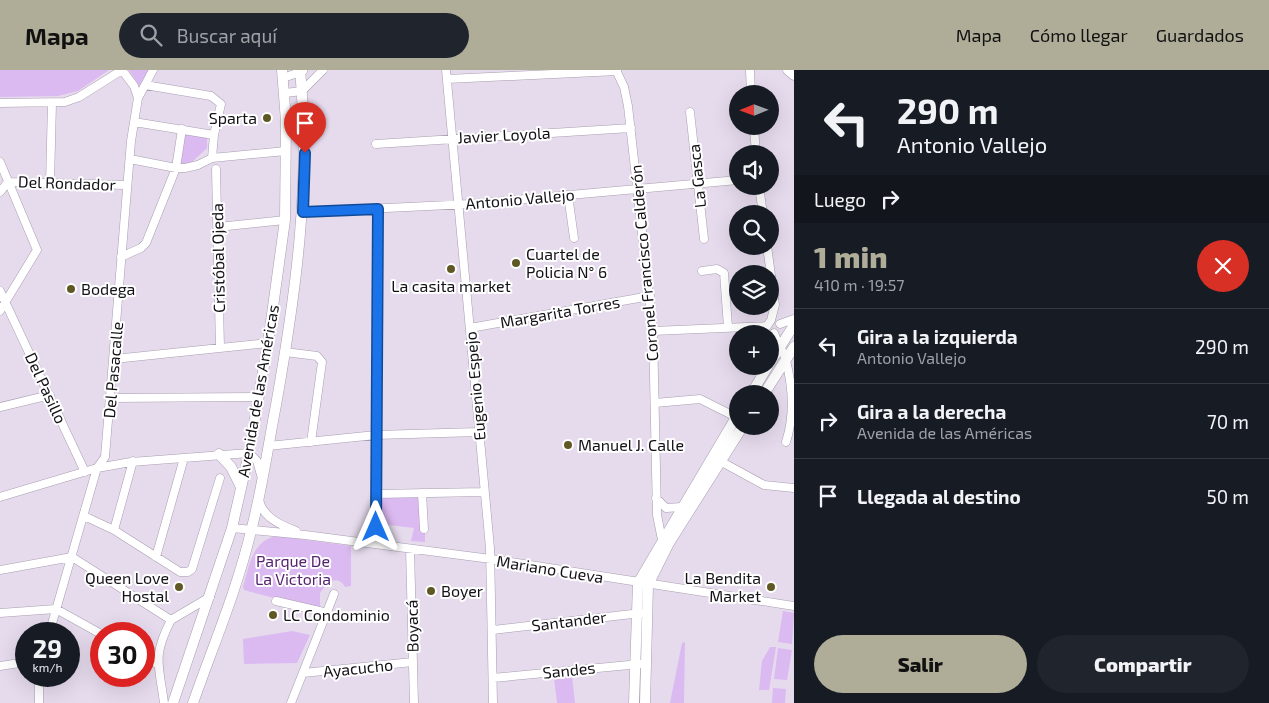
<!DOCTYPE html>
<html lang="es">
<meta charset="utf-8">
<style>
body{margin:0;font-family:"Exo 2",sans-serif;background:#20242c;color:#f1f3f6;height:100vh;display:flex;flex-direction:column;font-size:19px;white-space:nowrap}
*{box-sizing:border-box;margin:0}
p{font-size:16px;color:#9ea1a6}
.icon{flex:none;width:28px;height:28px;fill:none;stroke:currentColor;stroke-width:2;stroke-linecap:round;stroke-linejoin:round}
.map{position:relative;flex:1;overflow:hidden}
.sheet{display:flex;flex-direction:column;background:#171b24;width:475px}
.sheet>*{flex:none}
.hud{background:#171b24;color:#f1f3f6;overflow:hidden}
.needle{width:32px;rotate:269deg}
.fabs{position:absolute;left:729px;top:15px;display:grid;gap:10px}
.fabs a{display:grid;place-items:center;width:50px;height:50px;border-radius:50%;background:#171b24;box-shadow:0 5px 20px #0002;font-size:25px}
.speed{position:absolute;left:15px;top:552px;display:flex;gap:10px;font-size:25px;font-weight:700;text-align:center}
.speed>*{display:grid;place-content:center;width:65px;height:65px;border-radius:50%;background:#171b24;box-shadow:0 5px 20px #0002;line-height:1}
.speed small{font-size:12px;font-weight:400}
.speed .limit{border:8px solid #d22;background:#fff;color:#111}
.pin{position:absolute;display:grid;place-items:center;width:42px;height:42px;color:#fff;margin:-51px -21px;border-radius:50% 50% 50% 0;rotate:-45deg;box-shadow:0 0 5px #0007}
.pin .icon{rotate:45deg}
.me{position:absolute;width:55px;margin:-28px;rotate:0deg;stroke-linejoin:round;filter:drop-shadow(0 0 4px #0008)}
.turn{display:flex;align-items:center;gap:18px;height:105px;padding:0 20px;font-size:22px}
.turn .icon{width:65px;height:65px;stroke-width:2.5}
.turn b{display:block;font-size:35px;line-height:42px}
.then{display:flex;align-items:center;height:48px;padding:0 20px;background:#0003;gap:10px;font-size:19px}
.round{display:grid;place-items:center;flex:none;width:52px;height:52px;border-radius:26px;background:#20242c}
.head{display:flex;align-items:center;justify-content:space-between;height:85px;padding:0 20px}
h1{font-size:30px;font-weight:800;line-height:38px;color:#afad98}
.action{display:flex;gap:10px;margin-top:auto;padding:10px 20px}
.action a{flex:1;height:58px;border-radius:30px;background:#afad98;color:#111;font-size:20px;font-weight:800;line-height:58px;text-align:center}
.action a+a{background:#20242c;color:#f1f3f6}
ul{padding:0;list-style:none}
li{display:flex;align-items:center;gap:15px;height:75px;padding:0 20px;border-top:1px solid #363941}
li div{flex:1}
li b{display:block;font-size:19px}
li em{font-style:normal}
header{display:flex;align-items:center;gap:30px;box-sizing:border-box;height:70px;padding:0 25px;background:#afad98;color:#111}
header strong{font-size:24px}
nav{display:flex;gap:28px;margin-inline-start:auto;font-size:18px}
.search{width:350px;height:45px;background:#20242c;display:flex;align-items:center;gap:12px;box-sizing:border-box;padding:0 18px;border-radius:28px;color:#9ea1a6;font-size:19px}
main{display:flex;flex:1;min-height:0}
.map>svg:first-child{display:block}
</style>
<header>
<strong>Mapa</strong>
<div class="search"><svg class="icon" aria-label="search" viewBox="0 0 24 24"><circle cx="10" cy="10" r="6"/><path d="M15 15l6 6"/></svg>Buscar aquí</div>
<nav><a>Mapa</a><a>Cómo llegar</a><a>Guardados</a></nav>
</header>
<main>
<div class="map">
<svg width="794" height="633" viewBox="0 0 794 633">
<rect width="100%" height="100%" fill="#e6dbed"/>
<!-- green -->
<path fill="#dbb9f1" d="M0 0H109L78 21 58 26 0 27Z
M129 0H149L140 17Z
M184 63 207 68V78L189 95 176 94Z
M425 426V472L411 471 414 458 381 454V431L384 428Z
M277 466 351 476V516L345 517C342 510 334 508 327 513L320 523V540L244 520 243 517C249 497 252 470 277 466Z
M783 541 794 543 792 574 778 572Z
M292 561 310 565 297 593 244 594 243 569Z
M685 572 684 633H670L682 573Z
M770 577H776L769 620H759L762 591Z
M778 578 792 580 787 610 774 609Z
M572 606 575 633H557L554 608Z
M773 618 786 619 785 633H772Z"/>
<g fill="none" stroke-linecap="round" stroke-linejoin="round">
<!-- minor casing -->
<g stroke="#a89eaf" stroke-width="9">
<path id="minor" d="M122 0 134 16 138 28
M446 0 490 478 493 633
M616 0 624 17 628 36 653 261 657 445 662 470 666 471
M750 0 751 24
M283 8 303 1
M447 9 617 1
M145 15 211 26 221 34 214 65 212 88
M285 23 302 21 323 0
M0 33 65 32 79 27 122 0
M690 42 704 169
M134 52 214 65
M754 56 756 84
M376 74 631 58
M130 89 176 98H185L198 95 212 88 286 81
M0 92 37 180 0 241
M216 99 220 278
M50 113 52 33
M759 116 763 144
M0 122 8 112 126 115
M568 125 574 168
M303 142 470 134 738 110
M218 157 285 150
M767 176 775 235 771 250 767 256
M121 187 141 178 146 173 176 98 182 59
M702 201 717 199 724 203 728 257
M0 221 85 402
M780 254 794 249
M470 258 650 226
M653 261 767 256
M774 263C777 272 784 282 786 291 793 318 794 347 786 372
M285 282 317 286 322 292 311 372
M114 289 268 273
M110 328 258 327
M655 333 700 329 736 347
M0 337 50 325
M268 376 376 365 478 362
M720 391 764 415 794 418
M422 423 424 459
M376 424 484 422
M0 427 97 398 131 392 249 383 257 391 261 405
M656 428 666 438 682 437
M259 430C263 448 281 455 296 461
M84 446 114 460 180 502H188L192 499 220 408
M232 458 305 465 491 489 794 536
M114 460 133 391
M375 474 378 139
M410 479 414 633
M156 487 184 388
M0 500 72 487 171 550
M276 531 328 543
M0 543 56 539 101 564
M171 550 210 527
M493 560 641 543
M49 564 97 398 105 387 131 71 138 28 153 0
M144 587 157 594
M0 596 26 592
M303 603 413 592
M39 606V633
M493 608 640 594
M164 633C159 594 152 587 171 550
M291 633 334 524"/>
</g>
<!-- major casing -->
<g stroke="#a89eaf" stroke-width="11">
<path id="major" d="M788 0 794 5
M770 293 794 255
M751 324 768 296
M764 324 794 277
M219 384 231 397 241 417
M173 633 232 458 249 383 268 273 285 150 286 51 282 0
M193 633C213 576 237 520 251 461 262 420 268 376 276 335 296 223 311 113 300 0
M634 633 638 513 738 344
M645 633 648 515 669 473 743 356"/>
</g>
<!-- minor -->
<use href="#minor" stroke="#fff" stroke-width="8"/>
<!-- major -->
<use href="#major" stroke="#fff" stroke-width="10"/>
</g>
<g fill="none" stroke-linecap="round" stroke-linejoin="round">
<!-- route casing -->
<g stroke="#114b97" stroke-width="12">
<path id="route" d="M305 83 303 142 378 139 376 457"/>
</g>
<!-- route -->
<use href="#route" stroke="#1a73e8" stroke-width="9"/>
</g>
<!-- markers -->
<g fill="#5f5824" stroke="#fff" stroke-width="2">
<circle cx="267" cy="48" r="5"/>
<circle cx="516" cy="193" r="5"/>
<circle cx="451" cy="199" r="5"/>
<circle cx="71" cy="219" r="5"/>
<circle cx="568" cy="375" r="5"/>
<circle cx="179" cy="517" r="5"/>
<circle cx="771" cy="517" r="5"/>
<circle cx="431" cy="521" r="5"/>
<circle cx="273" cy="545" r="5"/>
</g>
<g text-anchor="middle" stroke-width="4" stroke-linejoin="round" paint-order="stroke">
<!-- poi labels -->
<g font-size="16" fill="#141117" stroke="#fff" text-anchor="start">
<text x="257" y="54" text-anchor="end">Sparta</text>
<text x="526" y="190">Cuartel de<tspan x="526" dy="18">Policia N° 6</tspan></text>
<text x="451" y="222" text-anchor="middle">La casita market</text>
<text x="81" y="225">Bodega</text>
<text x="578" y="381">Manuel J. Calle</text>
<text x="169" y="514" text-anchor="end">Queen Love<tspan x="169" dy="18">Hostal</tspan></text>
<text x="761" y="514" text-anchor="end">La Bendita<tspan x="761" dy="18">Market</tspan></text>
<text x="441" y="527">Boyer</text>
<text x="283" y="551">LC Condominio</text>
</g>
<!-- street labels -->
<g font-size="16" fill="#141117" stroke="#fff">
<text transform="translate(504 65) rotate(-3)" y="6">Javier Loyola</text>
<text transform="translate(697 106) rotate(-96)" y="6">La Gasca</text>
<text transform="translate(67 113) rotate(2)" y="6">Del Rondador</text>
<text transform="translate(520 129) rotate(-5)" y="6">Antonio Vallejo</text>
<text transform="translate(218 188) rotate(-91)" y="6">Cristóbal Ojeda</text>
<text transform="translate(644 193) rotate(-95)" y="6">Coronel Francisco Calderón</text>
<text transform="translate(560 242) rotate(-10)" y="6">Margarita Torres</text>
<text transform="translate(113 300) rotate(-85)" y="6">Del Pasacalle</text>
<text transform="translate(475 316) rotate(-95)" y="6">Eugenio Espejo</text>
<text transform="translate(46 318) rotate(65)" y="6">Del Pasillo</text>
<text transform="translate(258 321) rotate(-80)" y="6">Avenida de las Américas</text>
<text transform="translate(550 499) rotate(9)" y="6">Mariano Cueva</text>
<text transform="translate(569 551) rotate(-7)" y="6">Santander</text>
<text transform="translate(412 556) rotate(-91)" y="6">Boyacá</text>
<text transform="translate(358 598) rotate(-6)" y="6">Ayacucho</text>
<text transform="translate(569 600) rotate(-6)" y="6">Sandes</text>
</g>
<!-- park labels -->
<g font-size="16" fill="#55246f" stroke="#fff">
<text x="293" y="497">Parque De<tspan x="293" dy="18">La Victoria</tspan></text>
</g>
</g>
</svg>
<div class="fabs">
<a><svg class="needle" viewBox="-14 -14 28 28"><path d="M0-13l5 13h-10z" fill="#e53935"/><path d="M0 13l5-13h-10z" fill="#9ea1a6"/></svg></a>
<a><svg class="icon" aria-label="sound" viewBox="0 0 24 24"><path d="M4 9h4l5-4v14l-5-4H4zM17 9q2 3 0 6"/></svg></a>
<a><svg class="icon" aria-label="search" viewBox="0 0 24 24"><circle cx="10" cy="10" r="6"/><path d="M15 15l6 6"/></svg></a>
<a><svg class="icon" aria-label="layers" viewBox="0 0 24 24"><path d="M12 4l9 5-9 5-9-5zM3 14l9 5 9-5"/></svg></a>
<a>+</a>
<a>−</a>
</div>
<div class="speed"><div>29<small>km/h</small></div><div class="limit">30</div></div>
<div class="pin" style="left:305px;top:83px;background:#d93025"><svg class="icon" aria-label="arrive" viewBox="0 0 24 24"><path d="M6 21V4h12l-3 4 3 4H6"/></svg></div>
<svg class="me" style="left:376px;top:457px" viewBox="-20 -20 40 40"><path d="M0-17L14 15 0 8-14 15z" fill="#1a73e8" stroke="#fff" stroke-width="4"/></svg>
</div>
<section class="sheet">
<div class="hud">
<div class="turn"><svg class="icon" aria-label="left" viewBox="0 0 24 24"><path d="M17 20v-9H6M10 6l-5 5 5 5"/></svg><div><b>290 m</b>Antonio Vallejo</div></div>
<div class="then">Luego<svg class="icon" aria-label="right" viewBox="0 0 24 24"><path d="M7 20v-9h11M14 6l5 5-5 5"/></svg></div>
</div>
<div class="head"><div><h1>1 min</h1><p>410 m · 19:57</p></div><a class="round" style="background:#d93025;color:#fff"><svg class="icon" aria-label="close" viewBox="0 0 24 24"><path d="M6 6l12 12M18 6L6 18"/></svg></a></div>
<ul>
<li><svg class="icon" aria-label="left" viewBox="0 0 24 24"><path d="M17 20v-9H6M10 6l-5 5 5 5"/></svg><div><b>Gira a la izquierda</b><p>Antonio Vallejo</p></div><em>290 m</em></li>
<li><svg class="icon" aria-label="right" viewBox="0 0 24 24"><path d="M7 20v-9h11M14 6l5 5-5 5"/></svg><div><b>Gira a la derecha</b><p>Avenida de las Américas</p></div><em>70 m</em></li>
<li><svg class="icon" aria-label="arrive" viewBox="0 0 24 24"><path d="M6 21V4h12l-3 4 3 4H6"/></svg><div><b>Llegada al destino</b></div><em>50 m</em></li>
</ul>
<div class="action"><a>Salir</a><a>Compartir</a></div>
</section>
</main>
